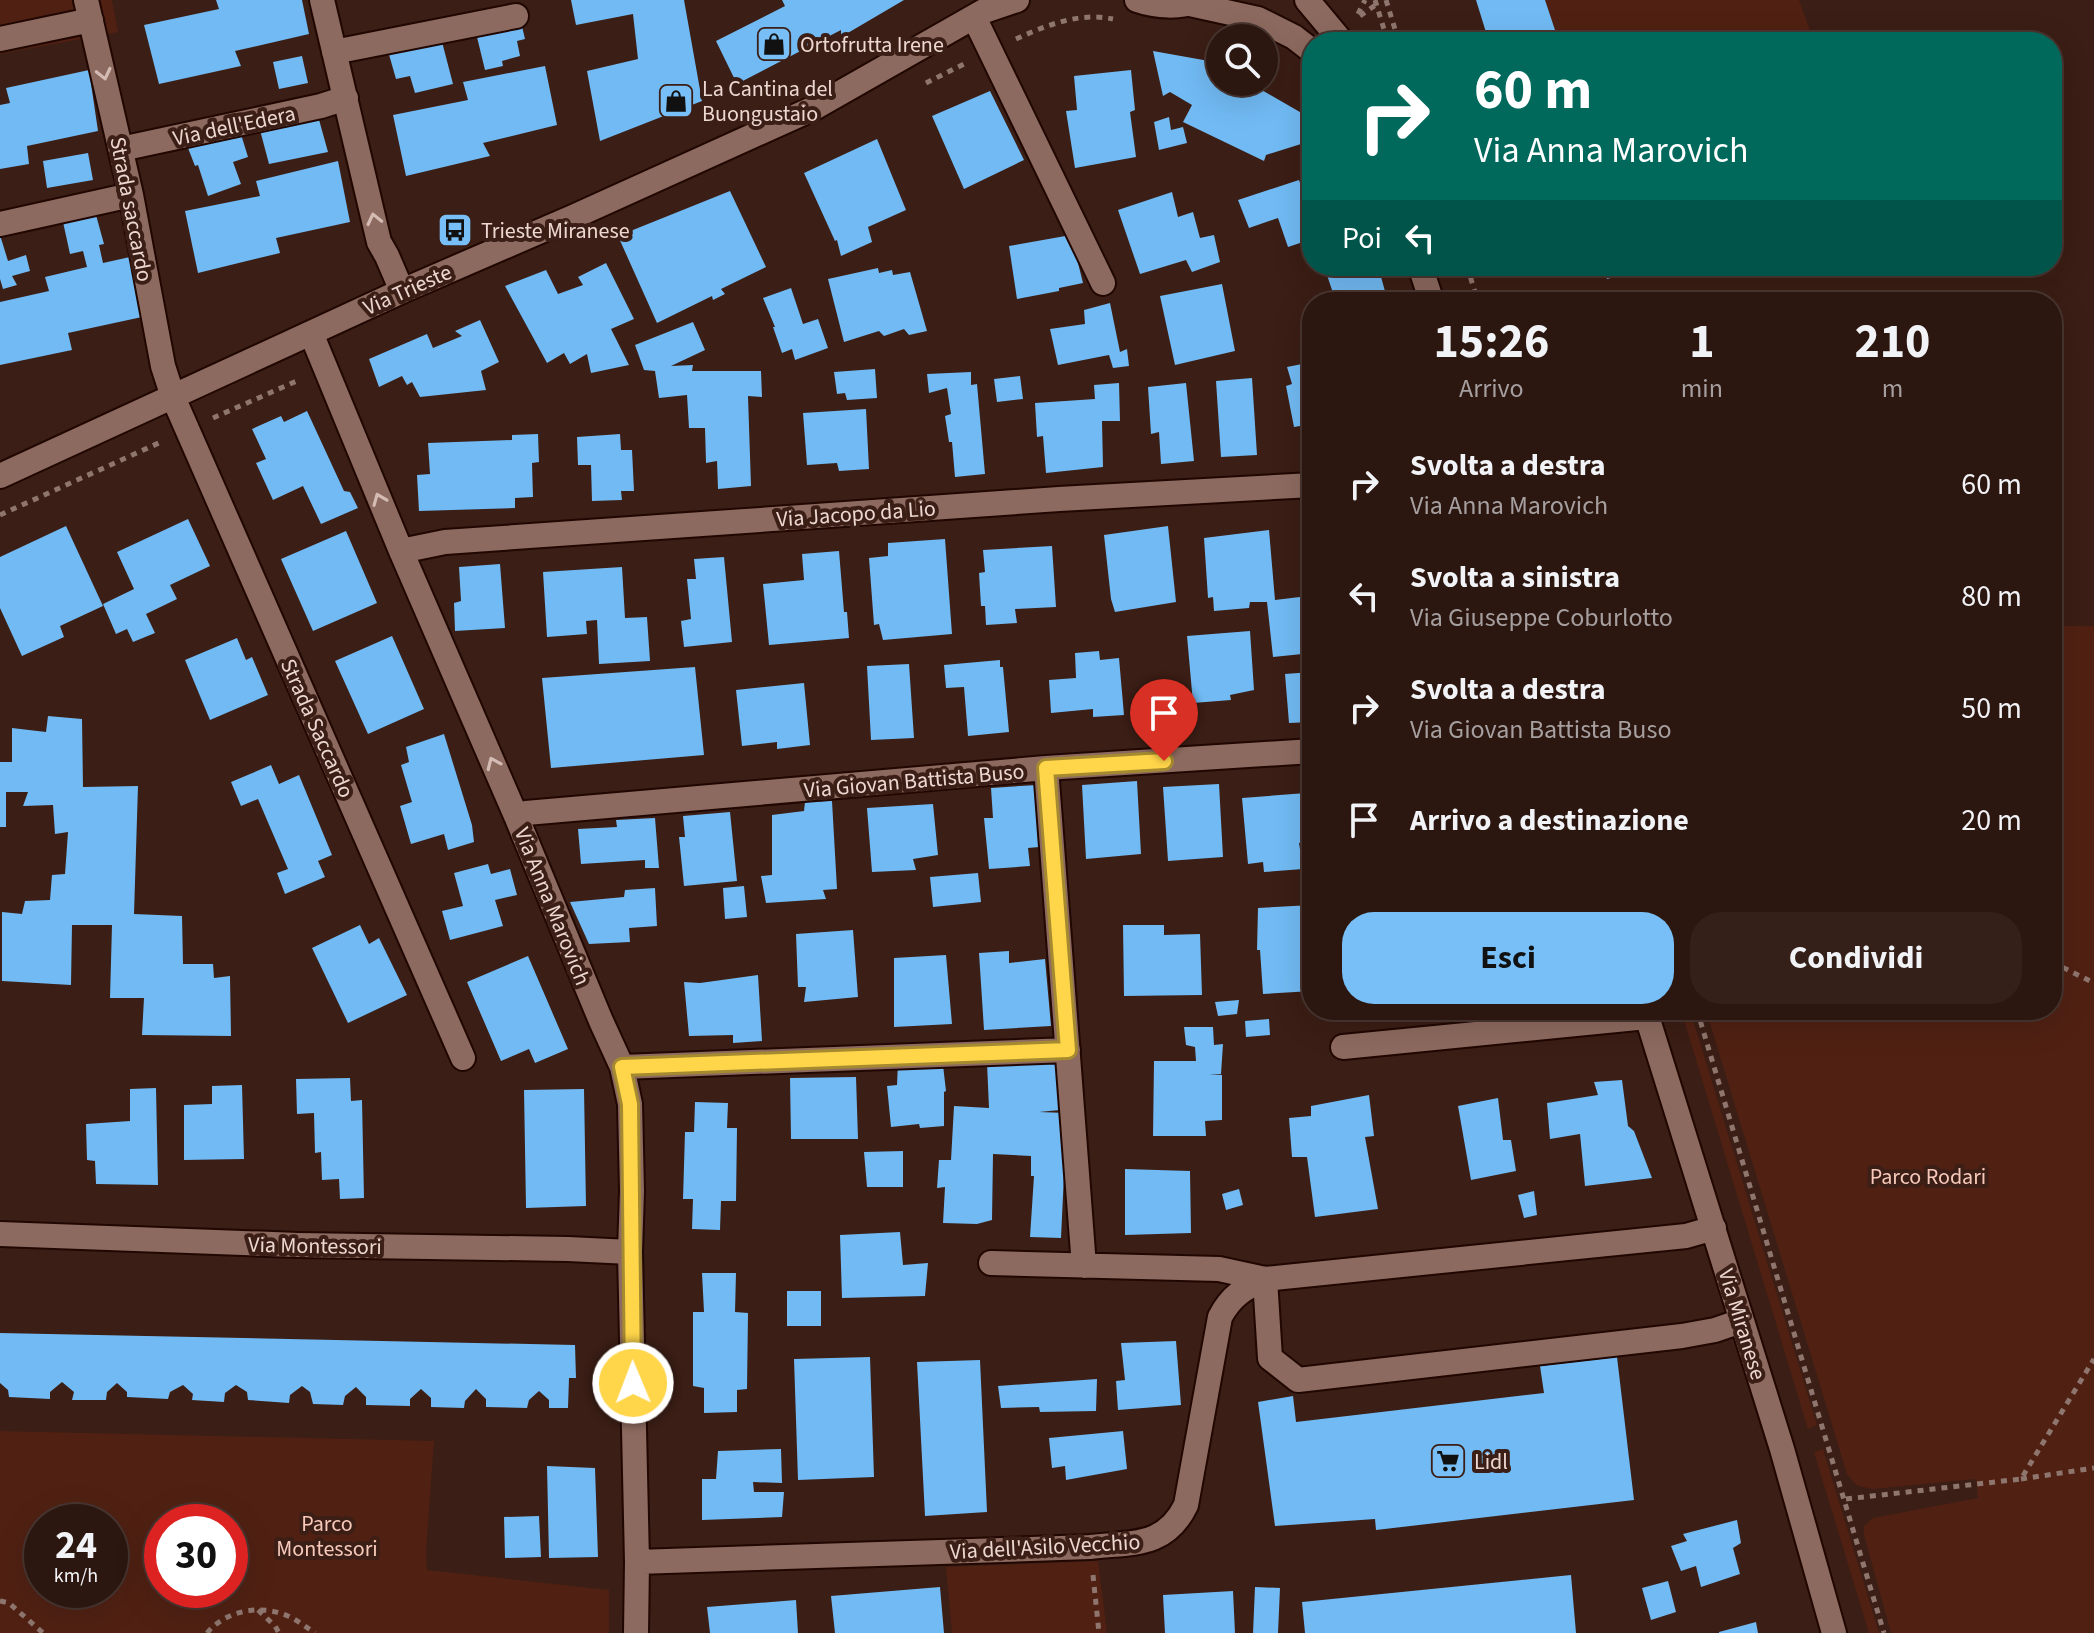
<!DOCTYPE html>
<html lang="it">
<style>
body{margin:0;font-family:"Source Sans 3",sans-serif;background:#341f19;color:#f1f3f6;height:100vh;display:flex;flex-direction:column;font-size:30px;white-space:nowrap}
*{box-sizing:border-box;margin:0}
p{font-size:26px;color:#a69f9f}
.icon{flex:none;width:44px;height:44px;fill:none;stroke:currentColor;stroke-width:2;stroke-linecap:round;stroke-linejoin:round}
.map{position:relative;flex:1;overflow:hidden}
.drawer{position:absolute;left:1302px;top:292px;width:760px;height:728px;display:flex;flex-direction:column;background:#2c1610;border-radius:32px;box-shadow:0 8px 32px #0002,0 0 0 2px #483530}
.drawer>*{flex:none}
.guide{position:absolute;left:1302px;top:32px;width:760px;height:244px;border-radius:32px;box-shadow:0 8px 32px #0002,0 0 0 2px #483530;background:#00695c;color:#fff;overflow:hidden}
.buttons{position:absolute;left:1206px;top:24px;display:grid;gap:16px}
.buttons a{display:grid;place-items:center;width:72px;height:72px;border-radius:50%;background:#2c1610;box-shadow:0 8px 32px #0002,0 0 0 2px #483530;font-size:40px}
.speed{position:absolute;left:24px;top:1504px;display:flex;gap:16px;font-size:40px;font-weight:700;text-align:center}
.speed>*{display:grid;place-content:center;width:104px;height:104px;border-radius:50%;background:#2c1610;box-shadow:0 8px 32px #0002,0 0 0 2px #483530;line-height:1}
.speed small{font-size:20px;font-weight:400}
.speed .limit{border:12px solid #d22;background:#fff;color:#111}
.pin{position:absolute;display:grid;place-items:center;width:68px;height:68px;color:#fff;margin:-82px -34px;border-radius:50% 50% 50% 0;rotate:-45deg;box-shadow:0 0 8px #0007}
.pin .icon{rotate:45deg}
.me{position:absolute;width:88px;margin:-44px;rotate:359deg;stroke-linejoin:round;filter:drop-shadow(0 0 6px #0008)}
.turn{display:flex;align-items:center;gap:28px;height:168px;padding:0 40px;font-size:36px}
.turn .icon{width:104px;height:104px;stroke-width:2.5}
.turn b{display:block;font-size:56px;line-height:68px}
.then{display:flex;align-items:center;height:76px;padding:0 40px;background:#0003;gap:16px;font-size:30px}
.eta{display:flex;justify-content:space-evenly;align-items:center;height:136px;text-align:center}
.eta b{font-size:48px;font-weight:700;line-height:56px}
.button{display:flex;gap:16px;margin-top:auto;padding:16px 40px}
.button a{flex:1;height:92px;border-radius:32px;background:#78bff7;color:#111;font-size:32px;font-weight:700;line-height:92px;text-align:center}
.button a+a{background:#341f19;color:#f1f3f6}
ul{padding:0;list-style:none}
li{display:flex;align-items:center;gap:24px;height:112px;padding:0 40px}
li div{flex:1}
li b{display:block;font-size:30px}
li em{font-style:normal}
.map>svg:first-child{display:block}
</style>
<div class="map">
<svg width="2094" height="1633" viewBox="0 0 2094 1633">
<rect width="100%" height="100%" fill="#3b1e15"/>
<!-- green -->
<path fill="#502113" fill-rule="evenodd" d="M0 0H112L118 32 0 54Z
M1531 0H1799L1814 42H1545Z
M2052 626H2094V1633H1891L1864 1535V1526L1873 1518 1978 1498 1976 1479 1872 1489 1856 1485 1847 1474 1706 1010H2052Z
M1681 1010H1690L1817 1425 1808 1429Z
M0 1431 434 1441 426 1551 427 1570 609 1590V1633H0ZM42 1522H110V1590H42ZM162 1522H230V1590H162Z
M1823 1449 1879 1633H1869L1814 1452Z
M1098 1561 1107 1633H952L946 1567Z"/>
<!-- building -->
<path fill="#71baf3" d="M216 0H302L309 34 235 51 241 66 159 84 144 25 219 9Z
M571 0H684L702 101 600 141 587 71 638 59 633 14 576 25Z
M782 0H904L841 37V30L737 84 716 41 785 6Z
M1476 0H1545L1559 42H1489Z
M521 22 525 39 517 41 520 56 502 61 503 66 485 70 476 33Z
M441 38 453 84 415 93 410 76 396 79 388 51Z
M1153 51 1209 61 1220 67V82H1248L1312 119V124L1301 144 1266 155 1264 161 1183 122 1192 105 1170 92 1163 96Z
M302 56 308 83 279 89 273 62Z
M545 66 557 125 483 143 490 156 406 176 393 115 468 100 463 82Z
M89 70 98 131 27 146 29 164 0 169V105L10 103 6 88Z
M1131 70 1135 110 1130 112 1136 157 1075 168 1066 111 1077 110 1074 76Z
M990 91 1024 160 964 189 932 116Z
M318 116 328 152 269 164 260 130Z
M1169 117 1171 130 1183 127 1187 143 1159 150 1154 122Z
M240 131 248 157 233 162 241 184 208 196 198 165 195 166 188 148Z
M877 139 906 210 868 227 872 242 841 256 837 240 835 241 804 173Z
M88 153 93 180 47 188 43 161Z
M338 161 350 222 276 238 280 253 198 273 185 211 260 196 256 181Z
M1299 180 1312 218V239L1288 247 1278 218 1249 228 1238 200Z
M730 191 766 267 721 289 725 294 713 300 712 296 657 323 618 236Z
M1172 192 1178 217 1193 212 1200 238 1214 235 1220 262 1192 272 1186 260 1140 274 1118 210Z
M96 215 104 244 99 245 103 263 130 257 142 317 68 333 72 350 0 365V302L49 291 45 277 87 267 83 251 70 254 63 222Z
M0 235 8 261 26 255 30 271 12 276 17 285 3 289 0 279Z
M1071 235 1083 283 1059 288V291L1017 299 1009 246Z
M606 263 634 319 611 329 629 365 591 373 587 354 570 364 564 353 547 363 505 286 546 270 558 294 583 285 578 277Z
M1324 266H1378L1388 302H1336Z
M1604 266H1646L1647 267 1607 279Z
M878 268 879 273 892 270 893 275 910 272 927 331 909 335 904 329 884 336 879 331 844 342 828 279Z
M1222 284 1235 351 1175 365 1160 296Z
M791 288 803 324 818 319 828 348 795 360 792 349 782 353 773 327H775L763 298Z
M1110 303 1120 352 1127 349 1129 366 1113 368 1109 355 1058 365 1050 329 1085 324 1084 310Z
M480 320 499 362 481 371 486 390 420 397 412 382 407 385 402 376 379 387 369 359 427 334 433 348 462 336 455 331Z
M693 322 705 350 671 366 693 365 692 371H761L762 397 748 396 751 486 718 489 717 461 706 463 705 428H689L687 395 659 398 655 371 644 370 635 345Z
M1312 362V424L1294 427 1286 386 1292 384 1287 367Z
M875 369 877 398 847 400 845 393 837 394 834 372Z
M971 372V385L977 384 985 474 955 477 952 442H949L945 416 951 414 947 388 929 393 927 374Z
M1020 376 1023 399 997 402 994 379Z
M1252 378 1257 455 1221 457 1216 381Z
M1119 383 1120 421H1102L1103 467 1046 473 1043 436 1037 437 1035 403 1095 399 1094 385Z
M1186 383 1194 461 1161 464 1159 432 1151 434 1148 387Z
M866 409 869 469 839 471 837 463 807 465 803 413Z
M307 411 344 491 350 492 358 508 321 524 303 486 273 500 256 463 266 459 252 429 281 416 284 422Z
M538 434 539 462 532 463 533 497 515 498V508L419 511 417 475 430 474 428 443 512 440V435Z
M620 434 621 450H632L634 491H621L622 500 592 501 591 465H578L577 437Z
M188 519 210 566 170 585 177 599 146 614 155 633 133 642 127 629 116 634 103 604 134 589 117 552Z
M1312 521V653L1273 657 1267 602H1250L1249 608 1214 611 1213 597 1208 598 1204 538 1269 530 1275 600 1308 596 1301 522Z
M66 526 103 606 60 626 64 637 22 656 0 608V557Z
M1168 526 1176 602 1115 612 1111 599 1104 535Z
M346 531 377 603 313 631 281 559Z
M945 539 952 634 883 640 879 624 874 625 869 558 888 556V543Z
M1052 546 1056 607 1015 609 1017 623 986 625 985 606H981L979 573 985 572 983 550Z
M839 551 844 612H847L849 638 769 645 763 584 804 580 802 554Z
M724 557 732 642 684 647 681 621 691 619 687 579H696L694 559Z
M500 564 505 628 455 631 454 603 461 601 459 567Z
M622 567 625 618 647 617 650 661 599 664 597 620 586 621 587 634 547 637 543 572Z
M1250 631 1254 690 1230 695 1231 700 1193 703 1187 636Z
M392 636 424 709 368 734 335 661Z
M237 638 246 660 252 657 268 695 210 720 185 660Z
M1099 651 1100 660 1119 658 1124 715 1093 717V709L1051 713 1049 680 1076 678 1075 653Z
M1000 660V667H1003L1009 732 968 736 964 687 946 688 944 665Z
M909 664 914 738 871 740 867 666Z
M695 667 704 755 551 768 542 678Z
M1312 672V722L1289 723 1285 674Z
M804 683 810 745 777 749V742L742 746 736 690Z
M48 716 82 719 83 787 138 786 134 914 182 916 183 964H213L214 978 230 976 231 1036 142 1035 144 998H110L112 925H72L71 985 2 981V912L22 914 25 901 50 900 52 875 65 874 68 832 55 834 53 805 23 806 28 792H6V827H0V762H12V728L46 732Z
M444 734 472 825 474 842 448 850 444 834 411 844 400 806 412 802 401 765 409 762 406 747Z
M271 765 279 784 299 775 332 855 318 861 325 877 285 894 277 873 288 869 258 799 241 806 231 782Z
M1137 781 1141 854 1086 859 1082 785Z
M1219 784 1223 857 1168 861 1163 787Z
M1037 785 1039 847 1028 848 1030 866 989 869 984 818H993L991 788Z
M1306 793 1311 842 1299 843 1303 869 1264 872 1263 862 1248 864 1242 798Z
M832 801 837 889 823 890 826 899 766 903 761 876 772 875V815L804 811 805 802Z
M933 804 938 855 913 859 916 870 872 872 867 808Z
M730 812 737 881 684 886 679 837H685L683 816Z
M655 818 659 868H645V860L581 864 578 829 617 827 616 820Z
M488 864 491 874 510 869 517 895 495 900 503 926 450 940 442 911 463 906 454 873Z
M978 873 981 902 933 907 930 877Z
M744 886 747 917 725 919 723 888Z
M655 888 657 926 629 928 630 942 589 944 570 902 624 897 625 890Z
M1312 905V991L1263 994 1260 950H1257L1258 908Z
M360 925 369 944 379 938 407 995 348 1023 312 948Z
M1123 925H1164V935L1200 934 1202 995 1124 996Z
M853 930 858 997 804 1002 806 987H798L796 934Z
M1009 951V963L1045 959 1051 1026 984 1030 979 953Z
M946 955 952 1024 894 1027V958Z
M528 956 568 1049 535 1063 529 1049 501 1061 467 982Z
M758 975 762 1041 733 1043V1035L689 1036 684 982 700 983Z
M1239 1000 1237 1014 1218 1016 1215 1002Z
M1269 1019 1270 1035 1246 1037 1245 1021Z
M1184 1027H1213L1214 1045 1223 1044 1221 1074H1209L1222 1075V1120L1205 1121 1206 1136H1153L1154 1061H1196L1195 1047 1186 1045Z
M1059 1061 1060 1110 1039 1112 1067 1113V1174H1064L1061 1238 1030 1237 1034 1176H1031V1156L993 1154 992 1220 977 1224 943 1223 945 1187 937 1188 939 1160H951L954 1106 989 1108 987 1063Z
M898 1062 943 1065 946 1091 944 1092V1126L920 1128 919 1124 891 1127 887 1086 897 1085Z
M856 1077 858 1139H791L790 1078Z
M350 1078 351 1101 362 1100 364 1198 340 1199 339 1179 322 1180 321 1152 315 1153 314 1113 297 1114 296 1079Z
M1622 1080 1628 1126 1634 1131 1652 1178 1585 1186 1580 1134 1550 1139 1547 1103 1598 1095 1594 1082Z
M242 1085 244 1159 184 1160V1105L212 1104V1086Z
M156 1088 158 1185 96 1184 95 1161 87 1160 86 1124 130 1121V1089Z
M584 1089 586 1206 526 1208 524 1090Z
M1369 1095 1374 1136 1365 1137 1378 1209 1315 1217 1307 1157H1292L1289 1118 1311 1116V1106Z
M1498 1098 1503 1140H1511L1516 1171 1471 1180 1458 1106Z
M695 1102 728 1103 727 1128H737L736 1201H721L720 1230 692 1229 693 1199H683L685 1132H694Z
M903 1151V1187H867L864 1152Z
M1125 1169 1190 1171 1191 1233 1125 1235Z
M1239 1189 1243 1205 1226 1210 1222 1194Z
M1534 1191 1537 1215 1524 1218 1518 1195Z
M900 1232 903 1265 928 1263 925 1296 842 1298 840 1235Z
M702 1273H736L735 1312 748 1313 747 1389 737 1390V1412L704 1413V1388L693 1386V1312H704Z
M787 1291H821V1326H787Z
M0 1333 575 1345 576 1378H569L568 1408H549V1400L539 1391 529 1400 527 1408 486 1407V1399L476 1389 465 1401 464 1408 431 1407V1398L421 1389 410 1399V1406L366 1405V1397L356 1387 345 1396 343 1405 313 1404 310 1392 302 1386 290 1395 289 1403 248 1400 247 1392 236 1385 225 1393 224 1402 192 1400 193 1394 183 1385 170 1392 168 1399 127 1397V1392L117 1383 107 1392 106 1400H72L74 1392 62 1382 50 1392V1399L9 1397 8 1390 0 1383Z
M1176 1341 1181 1405 1118 1410 1116 1381 1125 1380 1121 1343Z
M870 1357 874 1477 798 1480 794 1359Z
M1617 1357 1634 1500 1376 1530 1375 1519 1275 1526 1258 1402 1293 1396 1296 1422 1544 1393 1540 1366Z
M980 1360 987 1512 925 1516 917 1362Z
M1097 1379 1096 1411 1040 1412 1039 1407 1001 1408 998 1386Z
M1123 1431 1127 1469 1066 1480 1065 1466 1052 1468 1049 1438Z
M781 1449 782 1483 753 1482 754 1492H784L782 1517 702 1520V1479H716L718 1451Z
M547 1466 595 1468 598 1557 549 1558Z
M539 1516 541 1557 505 1558 504 1517Z
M1737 1520 1741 1543 1733 1548 1740 1574 1701 1587 1696 1566 1681 1571 1671 1546 1687 1541 1683 1534Z
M1571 1575 1576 1633H1305L1302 1602Z
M1668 1581 1676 1612 1651 1620 1642 1588Z
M940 1587 944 1633H835L831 1596Z
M1255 1587 1280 1588 1278 1633H1253Z
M1233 1591 1235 1633H1165L1163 1595Z
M796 1600 798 1633H710L707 1607Z
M1756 1622 1758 1633H1719V1632Z"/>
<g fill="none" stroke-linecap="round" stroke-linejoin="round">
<!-- minor casing -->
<g stroke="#210702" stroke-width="28">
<path id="minor" d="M86 0 131 195 163 366 173 397 463 1058
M322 0 379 242 387 256 402 291
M1137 0C1157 7 1180 8 1200 0
M1307 0 1342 42
M1190 4 1258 19 1294 37 1312 51
M974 17 1103 283
M0 39 91 20
M334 52 516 16
M121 149 321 106 346 98
M0 224 131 195
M1420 266 1432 302
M311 333 401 551 516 816 601 1021 622 1067 630 1104 632 1191 630 1252 637 1562 636 1633
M0 476 402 291 573 217 812 109 984 11 1017 0
M401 551 445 542 1059 499 1312 485
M1046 768 1084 1266
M516 816 526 813 1046 768 1312 751
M1645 1010 1782 1449 1834 1633
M1343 1047 1647 1017
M622 1067 1068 1050
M0 1234 298 1245 568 1249 630 1252
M991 1263 1219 1269 1265 1279 1270 1358 1298 1380 1682 1336 1715 1330 1741 1321
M637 1562 1090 1547C1132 1542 1165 1548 1186 1505L1220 1317C1231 1296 1244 1288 1265 1279L1686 1236 1714 1228"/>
</g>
<!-- path -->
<path stroke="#8e766e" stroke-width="5" stroke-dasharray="6 6" stroke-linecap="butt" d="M1375 0 1388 42
M1386 0 1399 42
M1358 14 1365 0
M1360 16 1377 4
M1016 39C1047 25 1079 12 1113 19
M926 83 964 64
M1467 266 1478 302
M213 418 299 380
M0 515 161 442
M2052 962 2094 983
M1697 1010 1884 1633
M2021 1479 2094 1468
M1846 1499 2021 1479 2094 1359
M1093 1575 1099 1633
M0 1601 9 1603 43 1633
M258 1610 275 1626 279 1633
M207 1633C226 1610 261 1604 288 1616 297 1620 306 1627 315 1633"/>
<!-- minor -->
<use href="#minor" stroke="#8d6a5f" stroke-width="24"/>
</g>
<!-- one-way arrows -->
<defs><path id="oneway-chevron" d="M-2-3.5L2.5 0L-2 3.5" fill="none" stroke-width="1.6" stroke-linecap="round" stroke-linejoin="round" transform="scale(2)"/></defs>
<g stroke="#d4bcb4">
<use href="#oneway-chevron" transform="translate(104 74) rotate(77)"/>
<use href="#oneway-chevron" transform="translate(374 219) rotate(-103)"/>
<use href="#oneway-chevron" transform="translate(379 499) rotate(-112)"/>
<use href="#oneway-chevron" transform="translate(493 763) rotate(-114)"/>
</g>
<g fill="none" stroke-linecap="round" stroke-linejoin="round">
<!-- route casing -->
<g stroke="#a68a30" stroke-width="20">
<path id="route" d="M633 1383 630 1104 622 1067 1068 1050 1046 768 1164 761"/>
</g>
<!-- route -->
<use href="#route" stroke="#ffd54a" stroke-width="14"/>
</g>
<!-- icons -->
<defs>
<g id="shop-square" transform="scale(1.8)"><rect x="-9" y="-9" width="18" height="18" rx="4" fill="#78bff7" stroke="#3b1e15"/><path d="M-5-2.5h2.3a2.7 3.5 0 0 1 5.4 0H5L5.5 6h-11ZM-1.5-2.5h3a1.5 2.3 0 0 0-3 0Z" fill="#111"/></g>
<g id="bus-square" transform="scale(1.8)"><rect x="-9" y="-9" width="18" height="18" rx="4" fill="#78bff7" stroke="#3b1e15"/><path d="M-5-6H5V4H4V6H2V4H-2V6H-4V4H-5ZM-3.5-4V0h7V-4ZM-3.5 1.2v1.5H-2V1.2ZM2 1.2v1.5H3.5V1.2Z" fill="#111"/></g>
<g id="supermarket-square" transform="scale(1.8)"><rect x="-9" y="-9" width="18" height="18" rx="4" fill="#78bff7" stroke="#3b1e15"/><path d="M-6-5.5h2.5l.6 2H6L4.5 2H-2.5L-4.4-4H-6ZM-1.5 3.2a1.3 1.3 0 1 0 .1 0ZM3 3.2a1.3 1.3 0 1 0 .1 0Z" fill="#111"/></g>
</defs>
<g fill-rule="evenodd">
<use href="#shop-square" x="774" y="44"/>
<use href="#shop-square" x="676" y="101"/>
<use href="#bus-square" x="455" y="230"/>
<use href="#supermarket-square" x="1448" y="1461"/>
</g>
<g text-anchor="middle" stroke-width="8" stroke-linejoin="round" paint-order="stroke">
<!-- poi labels -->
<g font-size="22" fill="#ecd8d1" stroke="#3b1e15" text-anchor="start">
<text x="800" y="52">Ortofrutta Irene</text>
<text x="702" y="96">La Cantina del<tspan x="702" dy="25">Buongustaio</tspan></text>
<text x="481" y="238">Trieste Miranese</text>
<text x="1474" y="1469">Lidl</text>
</g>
<!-- street labels -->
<g font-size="22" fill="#ecd8d1" stroke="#3b1e15">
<text transform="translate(234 125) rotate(-12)" y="8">Via dell'Edera</text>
<text transform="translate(132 209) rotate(79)" y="8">Strada saccardo</text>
<text transform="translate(407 289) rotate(-24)" y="8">Via Trieste</text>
<text transform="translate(856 513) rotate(-4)" y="8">Via Jacopo da Lio</text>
<text transform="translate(318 728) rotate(66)" y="8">Strada Saccardo</text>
<text transform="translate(914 780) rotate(-5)" y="8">Via Giovan Battista Buso</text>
<text transform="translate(553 906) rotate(68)" y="8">Via Anna Marovich</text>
<text transform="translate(315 1245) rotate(1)" y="8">Via Montessori</text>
<text transform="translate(1743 1324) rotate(73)" y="8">Via Miranese</text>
<text transform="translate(1045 1546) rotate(-3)" y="8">Via dell'Asilo Vecchio</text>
</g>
<!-- park labels -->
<g font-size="22" fill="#f7c9ba" stroke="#3b1e15">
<text x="1928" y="1184">Parco Rodari</text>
<text x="327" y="1531">Parco<tspan x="327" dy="25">Montessori</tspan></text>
</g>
</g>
</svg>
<div class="buttons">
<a><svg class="icon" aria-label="search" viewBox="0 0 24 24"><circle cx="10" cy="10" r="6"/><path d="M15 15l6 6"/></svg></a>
</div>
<div class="speed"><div>24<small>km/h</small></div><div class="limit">30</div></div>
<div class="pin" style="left:1164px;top:761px;background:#d93025"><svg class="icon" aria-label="arrive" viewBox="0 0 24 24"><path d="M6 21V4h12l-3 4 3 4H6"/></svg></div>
<svg class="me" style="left:633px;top:1383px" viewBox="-20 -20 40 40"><circle r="17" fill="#ffd54a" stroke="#fff" stroke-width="3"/><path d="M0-11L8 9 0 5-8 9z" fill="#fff"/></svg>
<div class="guide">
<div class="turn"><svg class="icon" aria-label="right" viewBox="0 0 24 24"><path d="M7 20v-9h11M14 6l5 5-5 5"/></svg><div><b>60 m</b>Via Anna Marovich</div></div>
<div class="then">Poi<svg class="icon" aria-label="left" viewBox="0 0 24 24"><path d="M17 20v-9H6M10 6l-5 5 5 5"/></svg></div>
</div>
<section class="drawer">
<div class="eta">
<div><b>15:26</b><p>Arrivo</p></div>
<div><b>1</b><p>min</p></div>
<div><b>210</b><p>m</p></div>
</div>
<ul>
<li><svg class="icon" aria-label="right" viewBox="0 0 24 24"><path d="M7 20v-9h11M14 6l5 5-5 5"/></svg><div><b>Svolta a destra</b><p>Via Anna Marovich</p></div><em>60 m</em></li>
<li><svg class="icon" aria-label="left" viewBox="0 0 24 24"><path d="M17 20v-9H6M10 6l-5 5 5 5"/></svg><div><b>Svolta a sinistra</b><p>Via Giuseppe Coburlotto</p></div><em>80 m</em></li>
<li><svg class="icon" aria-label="right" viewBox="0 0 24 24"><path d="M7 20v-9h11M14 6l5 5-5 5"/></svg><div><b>Svolta a destra</b><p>Via Giovan Battista Buso</p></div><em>50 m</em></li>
<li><svg class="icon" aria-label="arrive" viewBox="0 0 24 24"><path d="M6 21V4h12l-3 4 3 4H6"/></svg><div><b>Arrivo a destinazione</b></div><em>20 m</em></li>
</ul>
<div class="button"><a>Esci</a><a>Condividi</a></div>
</section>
</div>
